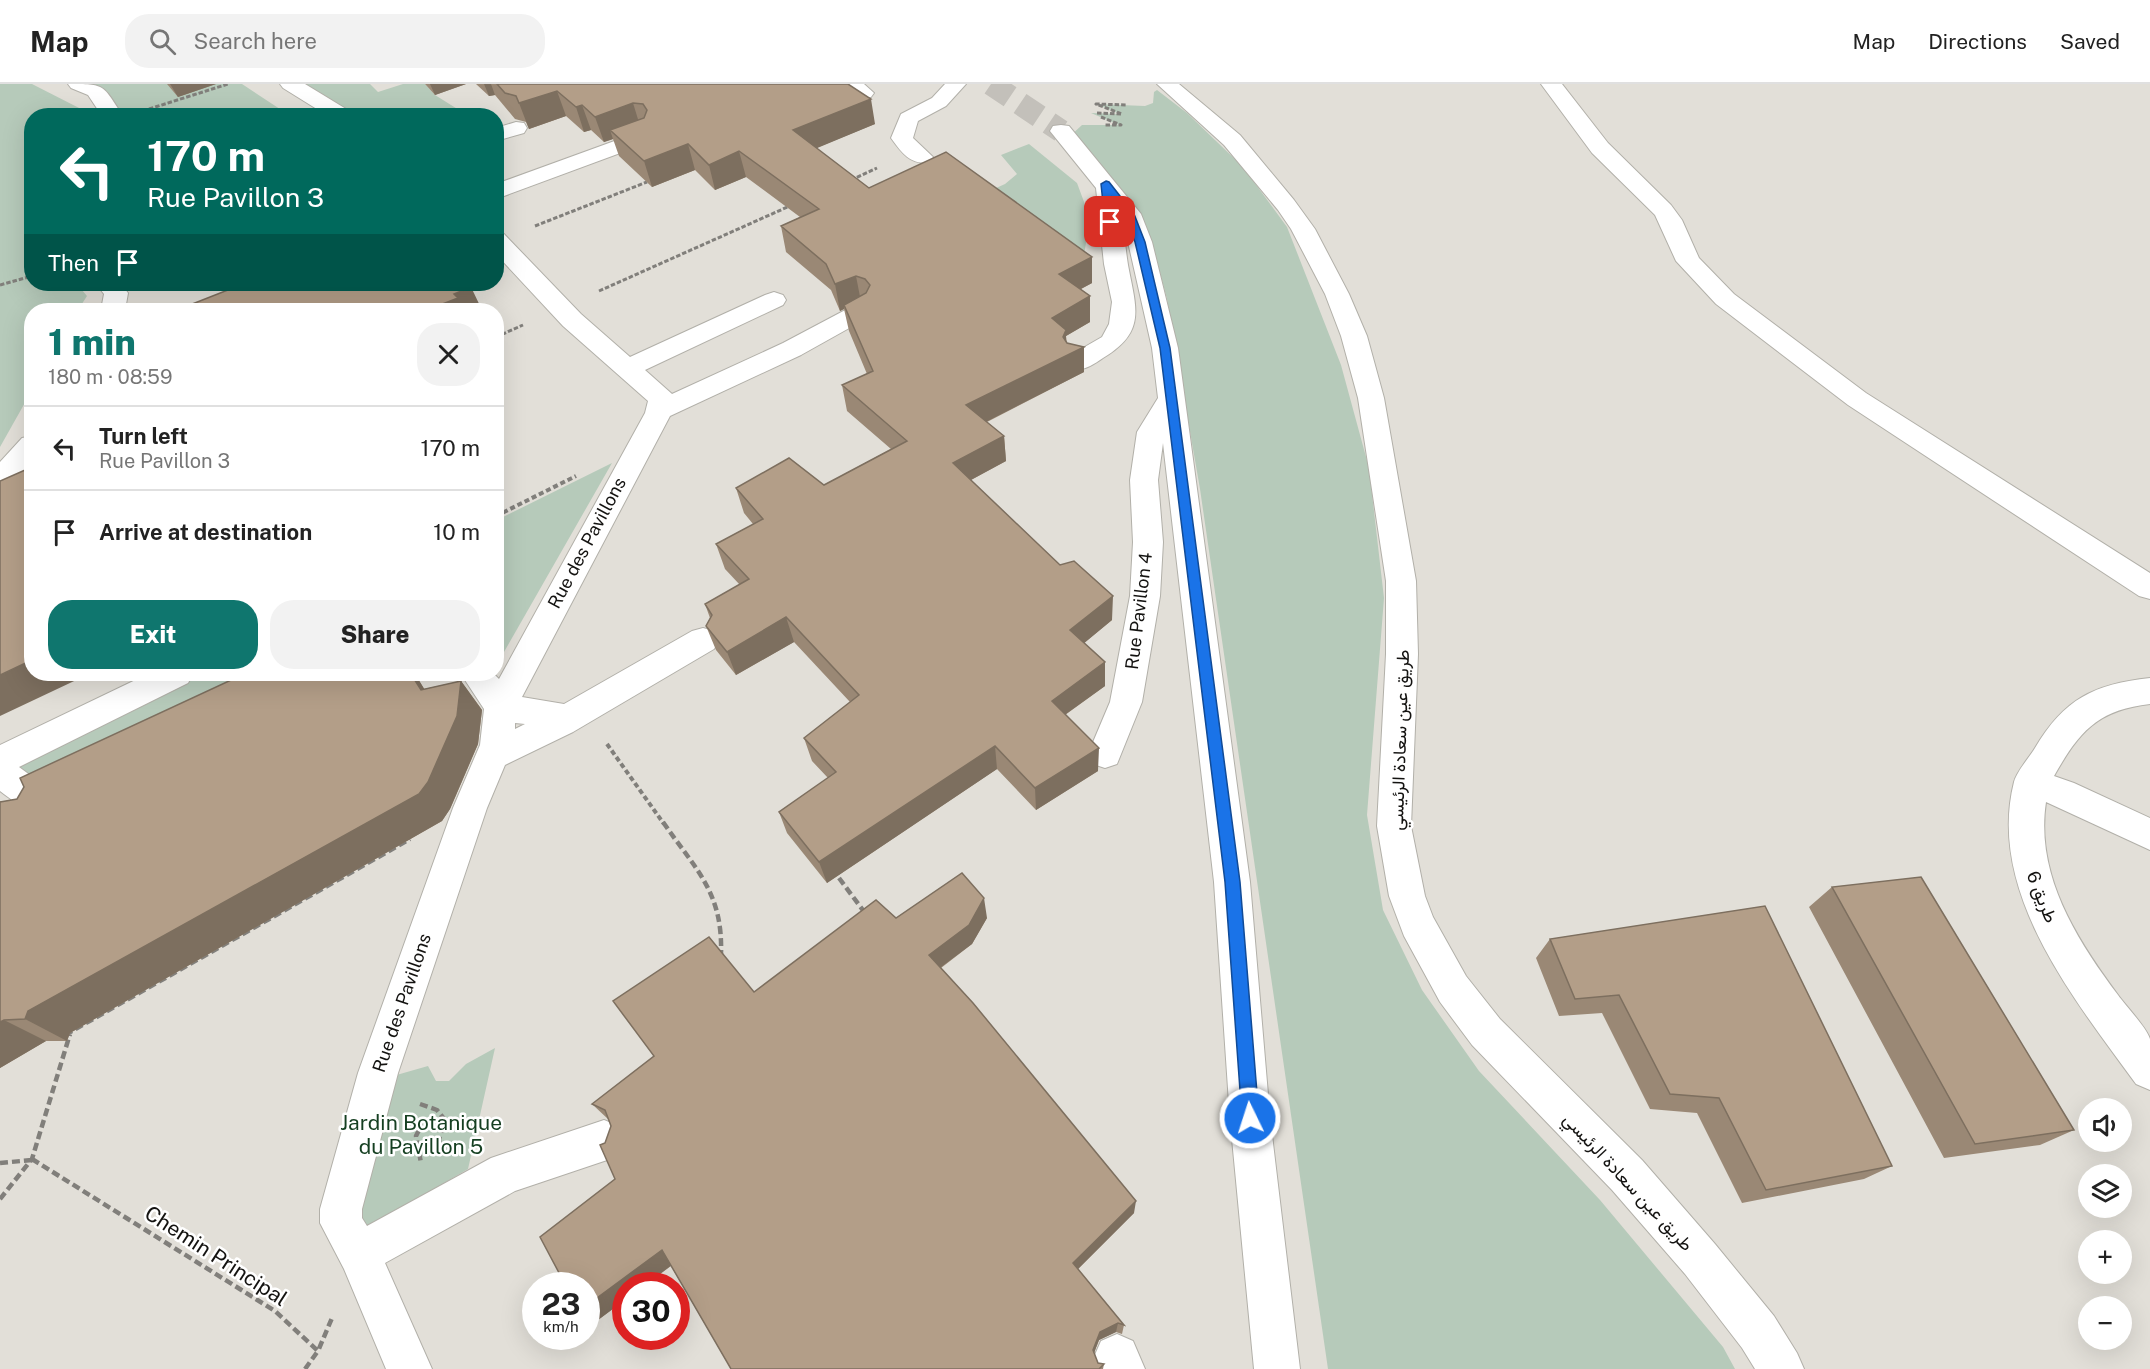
<!DOCTYPE html>
<meta charset="utf-8">
<style>
body{margin:0;font-family:"Public Sans",Vazirmatn,sans-serif;background:#f2f2f2;color:#222;height:100vh;display:flex;flex-direction:column;font-size:22px;white-space:nowrap}
*{box-sizing:border-box;margin:0}
p{font-size:20px;color:#767676}
.icon{flex:none;width:33px;height:33px;fill:none;stroke:currentColor;stroke-width:2;stroke-linecap:round;stroke-linejoin:round}
.map{position:relative;flex:1;overflow:hidden}
.panel{position:absolute;left:24px;top:219px;width:480px;height:378px;display:flex;flex-direction:column;background:#fff;border-radius:24px;box-shadow:0 6px 24px #0002}
.panel>*{flex:none}
.hud{position:absolute;left:24px;top:24px;width:480px;height:183px;border-radius:24px;box-shadow:0 6px 24px #0002;background:#00695c;color:#fff;overflow:hidden}
.buttons{position:absolute;left:2078px;top:1014px;display:grid;gap:12px}
.buttons a{display:grid;place-items:center;width:54px;height:54px;border-radius:50%;background:#fff;box-shadow:0 6px 24px #0002;font-size:30px}
.speed{position:absolute;left:522px;top:1188px;display:flex;gap:12px;font-size:30px;font-weight:700;text-align:center}
.speed>*{display:grid;place-content:center;width:78px;height:78px;border-radius:50%;background:#fff;box-shadow:0 6px 24px #0002;line-height:1}
.speed small{font-size:15px;font-weight:400}
.speed .limit{border:9px solid #d22;background:#fff;color:#111}
.pin{position:absolute;display:grid;place-items:center;width:51px;height:51px;color:#fff;margin:-26px;border-radius:12px;box-shadow:0 3px 9px #0006}
.me{position:absolute;width:66px;margin:-33px;rotate:356deg;stroke-linejoin:round;filter:drop-shadow(0 0 4px #0008)}
.turn{display:flex;align-items:center;gap:21px;height:126px;padding:0 24px;font-size:27px}
.turn .icon{width:78px;height:78px;stroke-width:2.5}
.turn b{display:block;font-size:42px;line-height:51px}
.then{display:flex;align-items:center;height:57px;padding:0 24px;background:#0003;gap:12px;font-size:22px}
.round{display:grid;place-items:center;flex:none;width:63px;height:63px;border-radius:24px;background:#f2f2f2}
.head{display:flex;align-items:center;justify-content:space-between;height:102px;padding:0 24px}
h1{font-size:36px;font-weight:800;line-height:45px;color:#0f766e}
.action{display:flex;gap:12px;margin-top:auto;padding:12px 24px}
.action a{flex:1;height:69px;border-radius:24px;background:#0f766e;color:#fff;font-size:24px;font-weight:800;line-height:69px;text-align:center}
.action a+a{background:#f2f2f2;color:#222}
ul{padding:0;list-style:none}
li{display:flex;align-items:center;gap:18px;height:84px;padding:0 24px;border-top:2px solid #e0e0e0}
li div{flex:1}
li b{display:block;font-size:22px}
li em{font-style:normal}
header{display:flex;align-items:center;gap:36px;box-sizing:border-box;height:84px;padding:0 30px;background:#fff;border-bottom:2px solid #e0e0e0}
header strong{font-size:28px}
nav{display:flex;gap:33px;margin-inline-start:auto;font-size:21px}
.search{width:420px;height:54px;background:#f2f2f2;display:flex;align-items:center;gap:15px;box-sizing:border-box;padding:0 21px;border-radius:24px;color:#767676;font-size:22px}
.map>svg:first-child{display:block}
</style>
<header>
<strong>Map</strong>
<div class="search"><svg class="icon" aria-label="search" viewBox="0 0 24 24"><circle cx="10" cy="10" r="6"/><path d="M15 15l6 6"/></svg>Search here</div>
<nav><a>Map</a><a>Directions</a><a>Saved</a></nav>
</header>
<div class="map">
<svg width="2150" height="1285" viewBox="0 0 2150 1285">
<rect width="100%" height="100%" fill="#e2dfd8"/>
<!-- green -->
<path fill="#b6caba" d="M0 0H32L85 27 88 31 32 32V200H77L87 212 78 226H32L31 308 0 363Z
M79 0H242L289 31H112L95 7Z
M301 0H370L378 8 403 0H425L435 11 467 31H354Z
M1157 6 1187 29 1243 83 1287 143 1341 281 1369 384 1384 514 1367 731 1383 826 1422 906 1479 987 1600 1116 1723 1263 1735 1285H1328L1200 405 1167 215 1153 162 1112 95 1068 54 1082 41H1119L1091 29 1120 30 1096 20 1145 22 1153 19 1154 8Z
M1029 60 1077 99 1090 134 1084 171 974 114 1005 100 1017 90 1001 71Z
M612 379 504 568 497 580V436Z
M195 590H332L42 729 0 680Z
M495 964 468 1085 352 1153 386 994 428 982 436 997H449L466 980Z"/>
<g fill="none" stroke-linecap="round" stroke-linejoin="round">
<!-- minor-tunnel -->
<path stroke="#c3c0ba" stroke-width="23" stroke-dasharray="23 12" stroke-linecap="butt" d="M991 0 1061 47"/>
<!-- minor casing -->
<g stroke="#b2b0a9" stroke-width="2">
<path id="minor" d="M68 0C106 0 102 0 123 32H102L88 11 71 4Z
M280 0H305L351 28 354 32H328L283 4Z
M840 0H864L874 9 871 13C859 16 847 10 840 0Z
M945 0H966L946 22 918 37 913 54 933 73 930 78C911 82 901 68 891 54L901 30 932 14Z
M1157 0H1179L1240 51 1294 116 1315 145 1349 210 1367 252 1384 314 1416 497 1418 570 1411 742 1425 812 1433 833 1466 892 1500 935 1642 1076 1715 1160 1774 1232 1797 1269 1804 1285H1755L1742 1264 1685 1190 1612 1106 1472 961 1440 918 1404 852 1389 812 1377 742 1386 570V497L1358 314 1341 252 1325 210 1291 145 1278 126 1224 61Z
M1541 0H1562L1608 59 1671 121 1682 136 1699 174 1734 210 1866 309 2150 489V515L2139 512 1848 321 1716 220 1676 177 1655 131 1592 69Z
M516 38 524 39 527 44 524 49 496 57V44Z
M1061 41 1069 42 1141 130 1152 158 1178 264 1250 798 1270 1034 1300 1285H1254L1230 1034 1214 798 1163 359 1158 396 1163 458 1160 512 1142 618 1117 680 1105 684 1093 680 1088 670 1110 618 1130 512 1133 458 1130 396 1137 348 1158 314 1152 264 1128 158 1123 144C1125 156 1126 169 1128 181 1136 224 1147 248 1103 274 1091 282 1083 288 1069 284L1065 278 1069 272 1102 253 1109 240 1112 218 1104 180 1096 104 1050 47 1053 42Z
M642 47 650 48 653 53 650 58 496 115V100Z
M496 148 504 150 581 230 630 273 765 211 774 208 783 211 786 216 783 221 645 286 672 310 783 259 851 223 860 220 869 223 872 228 869 233 801 271 670 332 522 613 564 620 692 547 703 544 714 547 719 556 714 565 573 648 505 681 487 724 398 989 362 1125V1134L367 1142 491 1074 604 1036 619 1042 625 1057 619 1072 515 1107 385 1179 432 1285H386L344 1185 320 1139V1125L358 989 453 724 480 661 484 625 461 590H494L499 595 645 329 648 317 563 242 496 170ZM515 639 525 640 515 645Z
M96 200H121L128 209 125 226H101L104 210Z
M32 352V379L10 402 0 405V378L22 354Z
M148 590H193L188 599 19 683 42 700 59 729 54 740C27 749 32 734 16 719 11 715 5 711 0 707V661Z
M2150 594V620C2097 626 2079 648 2054 692L2074 699 2150 734V766L2046 718C2035 790 2076 855 2118 911 2125 921 2147 944 2150 955 2150 970 2150 990 2150 1006L2136 1000C2075 916 1986 808 2014 698 2017 687 2029 674 2035 664 2064 615 2094 600 2150 594Z
M1117 1250 1133 1257 1145 1285H1099L1094 1273 1101 1257Z"/>
</g>
<!-- path-far2 -->
<path stroke="#817f7b" stroke-width="3" stroke-dasharray="4.5 2" stroke-linecap="butt" d="M149 25 228 0
M1097 29 1122 30 1096 20 1127 21
M1101 33 1121 41H1105
M851 96 877 84
M535 142 647 98
M0 201 32 192
M599 207 792 121
M496 253 523 241"/>
<!-- path-far1 -->
<path stroke="#817f7b" stroke-width="4" stroke-dasharray="5 3" stroke-linecap="butt" d="M496 432 576 392
M607 660 664 740"/>
<!-- path -->
<path stroke="#817f7b" stroke-width="4.5" stroke-dasharray="8 4" stroke-linecap="butt" d="M663 738C696 786 723 808 721 870
M839 794 865 829
M65 951 410 755
M420 1020 437 1026 445 1036 439 1055 440 1070
M417 1035 421 1042 416 1052 421 1079
M32 1075 275 1227 318 1267 332 1234
M0 1079 32 1076
M0 1115 32 1075 70 950
M305 1285 318 1267"/>
<!-- minor -->
<use href="#minor" fill="#fff" fill-rule="evenodd"/>
</g>
<!-- wall -->
<path fill="#9a8875" d="M167 0H216L178 13Z
M425 0H466L435 11Z
M476 0H848L875 40 816 64 869 104 1092 173V199L1081 205 1090 212V238L1066 252 1067 259 1084 263V288L987 338 1004 352 1006 377 971 396 1112 536 1084 559 1105 578V602L1065 631 1098 687 1036 726 997 685 827 799 787 749 779 728 828 694 812 677 804 654 850 618 794 558 736 591 716 566 706 542 710 534 705 520 740 501 725 485 716 460 753 440 744 429 736 404 824 401 891 365 847 327 842 301 867 290 849 247 844 225 840 227 831 206 786 168 781 142 800 133 746 93 715 106 695 86 652 103 619 72 613 55 604 58 591 46 584 48 566 32 529 45 526 38 515 35 495 11 489 12Z
M244 590H415L424 605 461 597 482 626 478 660 450 725 442 737 70 949 67 957H46L0 984V717L2 718 17 715Z
M1832 803 2074 1046 2040 1061 1944 1074 1809 823Z
M896 834H987L972 860 941 884 1134 1129 1078 1185 1124 1241 1122 1250 1116 1248 1099 1256 1094 1269 1098 1279 1104 1280 1103 1285H731L671 1182 598 1236 586 1230V1202L615 1095 605 1059 611 1042 609 1036 592 1020 754 908Z
M1550 855 1892 1082 1864 1095 1742 1119 1697 1029 1650 1025 1602 929 1559 932 1536 874Z"/>
<!-- shaded-wall -->
<path fill="#7d6f5f" d="M170 0H216L178 13Z
M430 0H466L435 11Z
M484 0H491L495 11 489 12Z
M557 7 566 32 529 45 519 19Z
M871 15 875 40 798 72 793 46Z
M633 19 641 45 610 46 613 55 604 58 595 33Z
M582 21 591 46 584 48 576 23Z
M688 60 695 86 652 103 644 77Z
M739 67 746 93 715 106 709 81Z
M1092 173V199L1060 216 1059 190Z
M856 192 861 218 844 221V225L840 227 835 200Z
M471 203 482 226H427L454 210Z
M1090 212V238L1066 252V271L1084 263V288L968 347 966 321 1052 234Z
M1004 352 1006 377 956 404 953 379Z
M1113 512 1112 536 1071 570 1070 546Z
M786 533 794 558 736 591 727 568Z
M32 576V590H89L0 632V591Z
M1105 578V602L1052 640V617Z
M411 590H415L443 635 421 606Z
M461 597 482 626 478 660 450 725 442 737 70 949 67 957 25 935 28 927Z
M995 662 997 685 827 799 819 778Z
M1099 664 1098 687 1036 726 1035 704Z
M984 814 987 834 972 860 933 889 929 871Z
M4 936 46 957 0 984V938Z
M1136 1117 1134 1129 1073 1190V1179Z
M662 1166 677 1177 644 1202H626V1215L598 1236 586 1230V1222Z
M1118 1239 1116 1248 1099 1256 1092 1274 1093 1266 1100 1248Z"/>
<!-- building -->
<path fill="#b39e88" stroke="#7d6f5f" stroke-width="1.5" d="M497 0H848L871 15 793 46 869 104 946 68 1092 173 1059 190 1090 212 1052 234 1066 246 1063 253 1067 259 1084 263 966 321 1004 352 953 379 1060 481 1074 477 1113 512 1070 546 1105 578 1052 617 1099 664 1035 704 995 662 819 778 779 728 836 688 804 654 859 611 786 533 727 568 706 542 712 531 705 520 749 495 716 460 763 435 736 404 789 374 824 401 907 357 842 301 873 287 844 221 866 209 870 201 865 195 856 192 835 200 826 180 781 142 819 125 739 67 709 81 688 60 644 77 610 46 644 34 647 26 643 20 633 19 595 33 582 21 576 23 557 7 519 19 516 12 505 9Z
M243 200H467L471 203 454 210 458 214 427 226H177Z
M32 383V576L0 591V397Z
M244 590H411L421 606 461 597 457 632 428 698 419 710 28 927 25 935 4 936 0 938V718L17 715 24 703 20 694Z
M962 789 984 814 969 841 929 871 973 919 1136 1117 1073 1179 1124 1241 1118 1239 1100 1248 1093 1266 1098 1279 1104 1280 1099 1285H731L662 1166 586 1222V1202H566L540 1153 615 1095 600 1061 605 1059 611 1042 605 1026 592 1020 654 972 613 917 709 853 754 908 876 816 896 834Z
M1921 793 2074 1046 1975 1060 1832 803Z
M1765 822 1892 1082 1766 1106 1719 1014 1670 1010 1619 911 1575 915 1550 855Z"/>
<!-- route -->
<path fill="#1a73e8" stroke="#114b97" stroke-width="1.5" d="M1106 97 1109 98 1134 130 1145 158 1170 264 1240 798 1259 1034 1256 1040 1250 1043 1244 1040 1242 1034 1225 798 1160 264 1135 158 1124 130 1112 114 1114 138 1110 141 1105 138 1101 100Z"/>
<g text-anchor="middle" stroke-width="5" stroke-linejoin="round" paint-order="stroke">
<!-- street labels -->
<g font-size="18" fill="#141311" stroke="#fff">
<text transform="translate(587 459) rotate(-62)" y="6">Rue des Pavillons</text>
<text transform="translate(1139 527) rotate(-83)" y="6">Rue Pavillon 4</text>
<text transform="translate(1400 656) rotate(-88)" y="6">طريق عين سعادة الرئيسي</text>
<text transform="translate(2042 813) rotate(68)" y="6">طريق 6</text>
<text transform="translate(402 919) rotate(-71)" y="6">Rue des Pavillons</text>
<text transform="translate(1628 1098) rotate(47)" y="6">طريق عين سعادة الرئيسي</text>
</g>
<!-- near-park labels -->
<g font-size="21" fill="#153f21" stroke="#fff">
<text x="421" y="1046">Jardin Botanique<tspan x="421" dy="24">du Pavillon 5</tspan></text>
</g>
<!-- near-street labels -->
<g font-size="21" fill="#141311" stroke="#fff">
<text transform="translate(216 1172) rotate(33)" y="7">Chemin Principal</text>
</g>
</g>
</svg>
<div class="buttons">
<a><svg class="icon" aria-label="sound" viewBox="0 0 24 24"><path d="M4 9h4l5-4v14l-5-4H4zM17 9q2 3 0 6"/></svg></a>
<a><svg class="icon" aria-label="layers" viewBox="0 0 24 24"><path d="M12 4l9 5-9 5-9-5zM3 14l9 5 9-5"/></svg></a>
<a>+</a>
<a>−</a>
</div>
<div class="speed"><div>23<small>km/h</small></div><div class="limit">30</div></div>
<div class="pin" style="left:1110px;top:138px;background:#d93025"><svg class="icon" aria-label="arrive" viewBox="0 0 24 24"><path d="M6 21V4h12l-3 4 3 4H6"/></svg></div>
<svg class="me" style="left:1250px;top:1034px" viewBox="-20 -20 40 40"><circle r="17" fill="#1a73e8" stroke="#fff" stroke-width="3"/><path d="M0-11L8 9 0 5-8 9z" fill="#fff"/></svg>
<div class="hud">
<div class="turn"><svg class="icon" aria-label="left" viewBox="0 0 24 24"><path d="M17 20v-9H6M10 6l-5 5 5 5"/></svg><div><b>170 m</b>Rue Pavillon 3</div></div>
<div class="then">Then<svg class="icon" aria-label="arrive" viewBox="0 0 24 24"><path d="M6 21V4h12l-3 4 3 4H6"/></svg></div>
</div>
<section class="panel">
<div class="head"><div><h1>1 min</h1><p>180 m · 08:59</p></div><a class="round"><svg class="icon" aria-label="close" viewBox="0 0 24 24"><path d="M6 6l12 12M18 6L6 18"/></svg></a></div>
<ul>
<li><svg class="icon" aria-label="left" viewBox="0 0 24 24"><path d="M17 20v-9H6M10 6l-5 5 5 5"/></svg><div><b>Turn left</b><p>Rue Pavillon 3</p></div><em>170 m</em></li>
<li><svg class="icon" aria-label="arrive" viewBox="0 0 24 24"><path d="M6 21V4h12l-3 4 3 4H6"/></svg><div><b>Arrive at destination</b></div><em>10 m</em></li>
</ul>
<div class="action"><a>Exit</a><a>Share</a></div>
</section>
</div>
